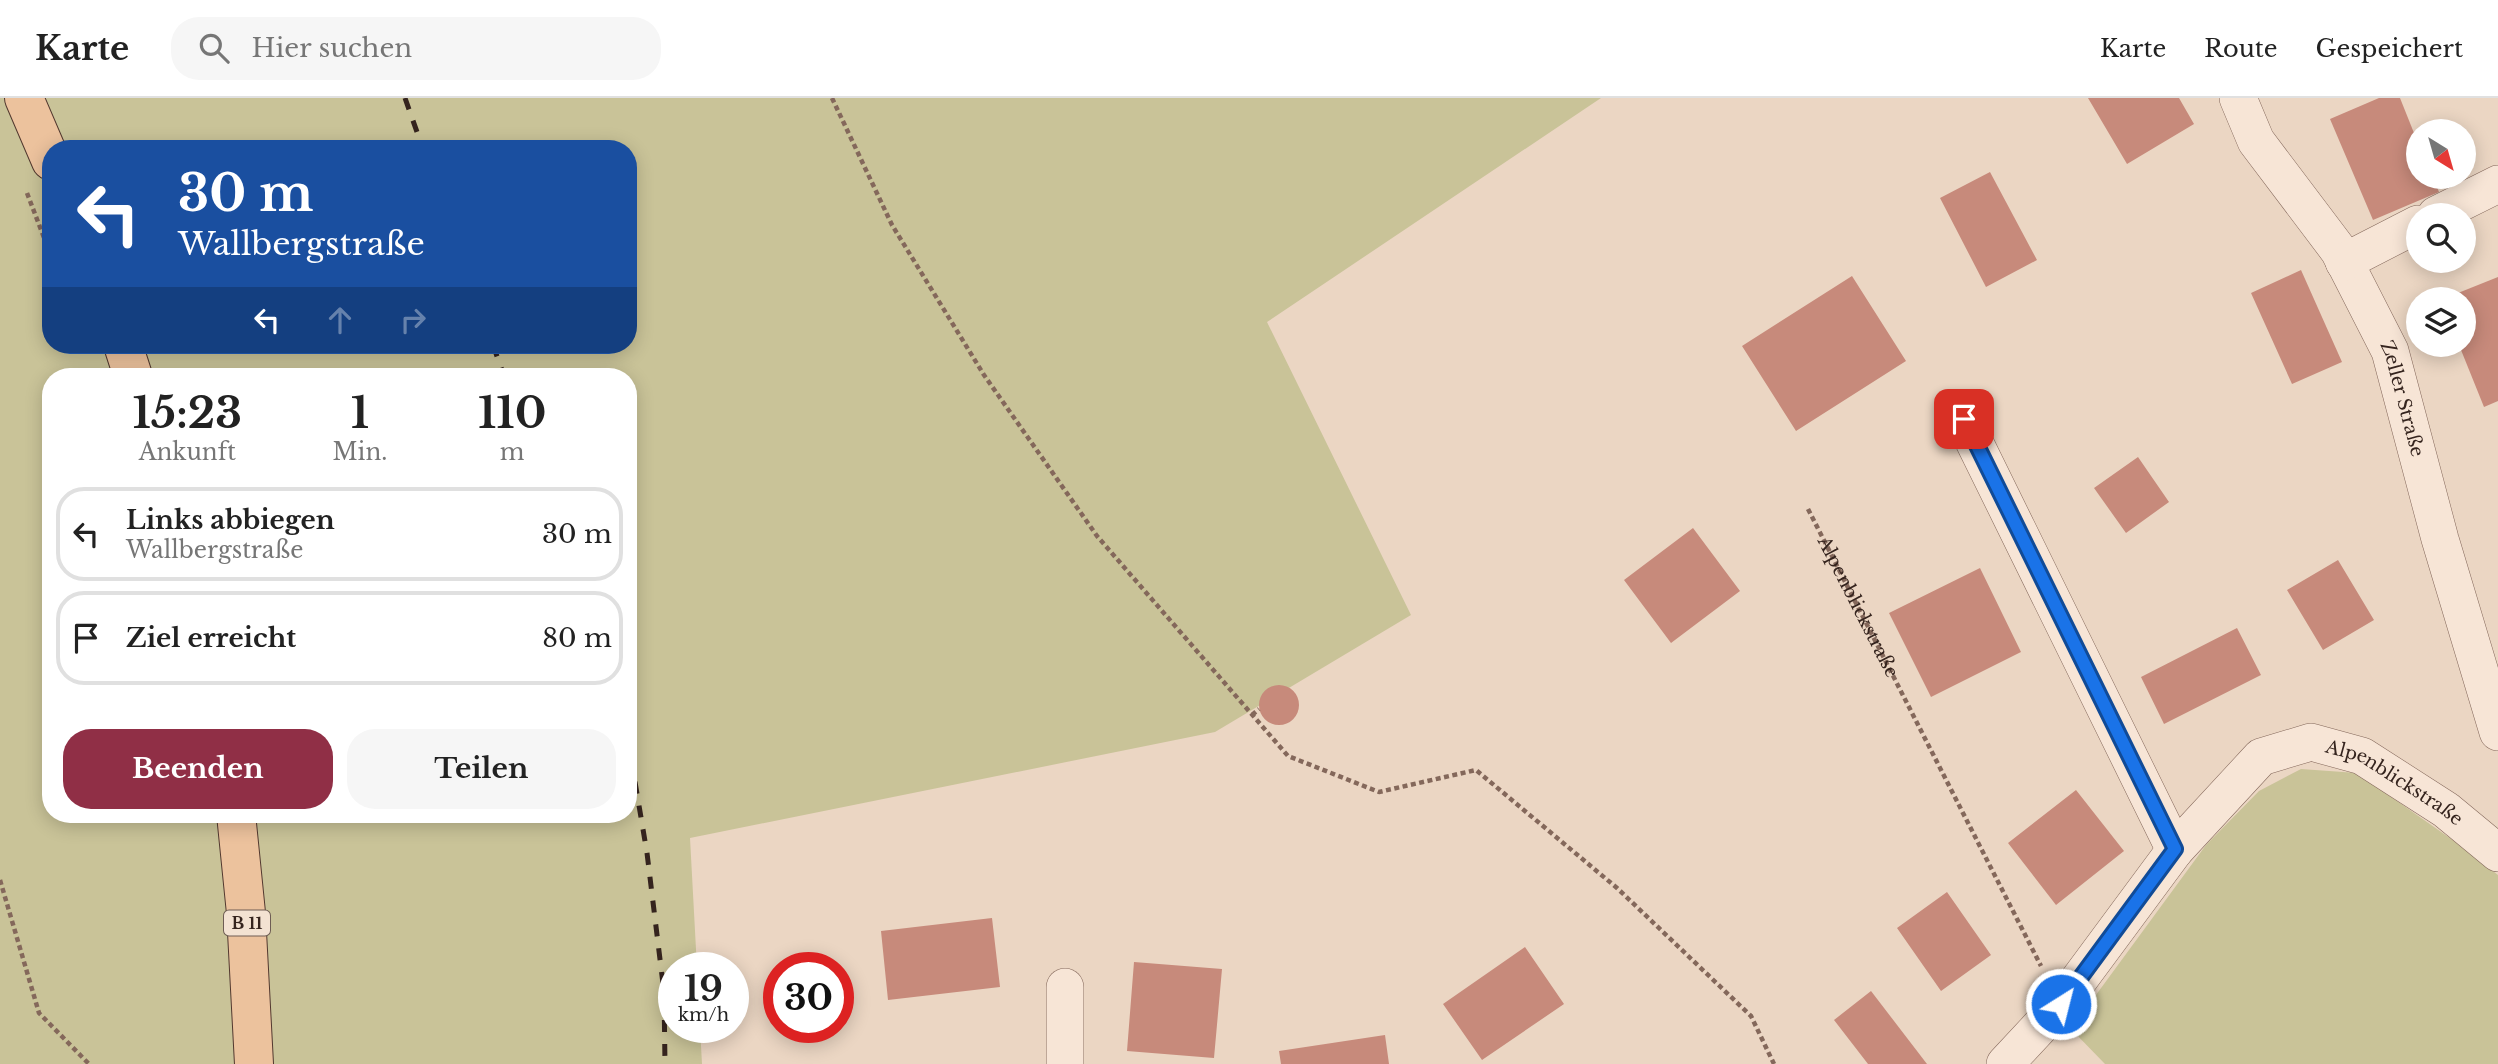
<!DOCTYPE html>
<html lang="de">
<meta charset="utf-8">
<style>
body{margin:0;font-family:"Libre Baskerville",serif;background:#f6f6f6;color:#222;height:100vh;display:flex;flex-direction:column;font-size:26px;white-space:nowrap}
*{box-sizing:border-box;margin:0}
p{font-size:23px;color:#767676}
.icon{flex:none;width:38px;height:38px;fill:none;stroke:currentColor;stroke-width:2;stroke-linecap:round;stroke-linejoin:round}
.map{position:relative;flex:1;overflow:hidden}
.details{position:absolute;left:42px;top:270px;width:595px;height:455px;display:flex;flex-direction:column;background:#fff;border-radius:28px;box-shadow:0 4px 18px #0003}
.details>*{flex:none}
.guide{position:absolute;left:42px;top:42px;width:595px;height:214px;border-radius:28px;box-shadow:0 4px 18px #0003;background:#1a4fa0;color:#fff;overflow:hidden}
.needle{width:46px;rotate:143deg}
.fabs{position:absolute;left:2406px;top:21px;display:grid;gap:14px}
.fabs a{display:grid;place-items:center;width:70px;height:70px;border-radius:50%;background:#fff;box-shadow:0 4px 18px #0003;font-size:35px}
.speed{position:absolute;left:658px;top:854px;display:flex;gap:14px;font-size:35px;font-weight:700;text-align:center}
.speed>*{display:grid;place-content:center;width:91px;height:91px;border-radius:50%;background:#fff;box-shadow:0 4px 18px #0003;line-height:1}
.speed small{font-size:18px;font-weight:400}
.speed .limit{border:10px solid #d22;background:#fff;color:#111}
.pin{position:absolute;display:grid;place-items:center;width:60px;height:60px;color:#fff;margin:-30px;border-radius:14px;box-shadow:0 4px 10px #0006}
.me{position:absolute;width:77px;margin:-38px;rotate:36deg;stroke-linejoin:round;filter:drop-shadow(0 0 5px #0008)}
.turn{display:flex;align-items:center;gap:24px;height:147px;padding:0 21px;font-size:32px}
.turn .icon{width:91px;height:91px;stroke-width:2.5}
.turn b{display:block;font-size:49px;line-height:60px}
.lanes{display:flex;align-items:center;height:66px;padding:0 21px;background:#0003;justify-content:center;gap:35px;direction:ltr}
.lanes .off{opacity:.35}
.eta{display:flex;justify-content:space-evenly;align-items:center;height:119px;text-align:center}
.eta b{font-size:42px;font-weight:700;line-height:49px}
.button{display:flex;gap:14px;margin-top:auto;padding:14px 21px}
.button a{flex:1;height:80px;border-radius:28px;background:#902f46;color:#fff;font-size:28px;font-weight:700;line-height:80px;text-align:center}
.button a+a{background:#f6f6f6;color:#222}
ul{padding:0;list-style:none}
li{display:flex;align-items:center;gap:21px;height:94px;margin:0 14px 10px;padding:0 7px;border:4px solid #e0e0e0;border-radius:28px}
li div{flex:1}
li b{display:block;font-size:26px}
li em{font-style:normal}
header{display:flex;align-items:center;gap:42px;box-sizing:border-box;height:98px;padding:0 35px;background:#fff;border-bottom:2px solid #e0e0e0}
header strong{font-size:33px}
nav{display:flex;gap:38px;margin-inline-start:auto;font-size:24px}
.search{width:490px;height:63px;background:#f6f6f6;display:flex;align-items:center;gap:18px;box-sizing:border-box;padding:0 24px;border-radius:28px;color:#767676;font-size:26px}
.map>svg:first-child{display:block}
</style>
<header>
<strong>Karte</strong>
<div class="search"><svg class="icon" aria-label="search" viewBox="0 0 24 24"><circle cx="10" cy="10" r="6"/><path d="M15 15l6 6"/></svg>Hier suchen</div>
<nav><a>Karte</a><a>Route</a><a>Gespeichert</a></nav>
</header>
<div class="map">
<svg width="2498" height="966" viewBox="0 0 2498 966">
<rect width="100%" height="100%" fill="#ebd6c3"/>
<!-- green -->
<path fill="#c9c398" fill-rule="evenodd" d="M0 0H1601L1267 224 1411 517 1215 634 690 740 697 870H674V929H700L702 966H0ZM51 51H628V247H51ZM51 278H628V716H51Z
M2301 671 2357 675 2454 743 2498 777V966H2105L2071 931 2206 747 2259 693Z"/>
<!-- building -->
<path fill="#c78a7b" d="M2088 0H2179L2194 26 2127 66Z
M2379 0H2400L2418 45V79H2433L2439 94 2373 122 2330 21Z
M1990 74 2037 162 1986 189 1940 100Z
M2301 172 2342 264 2292 286 2251 195Z
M1852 178 1906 263 1796 333 1742 248Z
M2498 179V303L2484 309 2459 247H2464V201H2443Z
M2138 359 2169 404 2126 435 2094 390Z
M1693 430 1740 493 1671 545 1624 482Z
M2338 462 2374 522 2323 552 2287 492Z
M1980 470 2021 554 1931 599 1889 515Z
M2237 530 2261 577 2164 626 2141 579Z
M1259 607a20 20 0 1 1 40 0a20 20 0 1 1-40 0Z
M2076 692 2124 753 2056 807 2008 745Z
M1947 794 1991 857 1941 893 1897 830Z
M992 820 1000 889 888 902 881 833Z
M1525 849 1564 906 1482 962 1443 906Z
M1134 864 1222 871 1214 960 1127 953Z
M1871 893 1927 966H1868L1834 922Z
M1385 937 1389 966H1281L1279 953Z"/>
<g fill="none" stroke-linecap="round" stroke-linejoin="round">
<!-- minor casing -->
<g stroke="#84685b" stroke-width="38">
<g id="minor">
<path id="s2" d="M2238 0 2256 43 2339 153 2390 253 2440 441 2498 634"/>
<path d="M2436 117 2498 86"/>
<path d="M2344 164 2418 126"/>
<path d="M1963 321 2175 752"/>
<path d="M1065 889V966"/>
<path id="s3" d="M2005 966 2061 906 2175 752 2261 659 2311 644 2362 658 2446 712 2498 755"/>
</g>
</g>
<!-- major casing -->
<g stroke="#52382f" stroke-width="40">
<path id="major" d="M24 0 51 63
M123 247 133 278
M236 716 246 815 254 966"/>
</g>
<!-- path -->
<g stroke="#84685b" stroke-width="4.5" stroke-dasharray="5 3.5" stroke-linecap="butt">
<path d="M832 0 892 127 984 277 1097 438 1288 658 1379 694 1476 672 1617 790 1751 918 1774 966"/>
<path d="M27 95 51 158"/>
<path id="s1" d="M1808 411 2041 868"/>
<path d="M1252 617 1259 611"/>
<path d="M0 782 39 915 89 966"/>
</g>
<!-- minor -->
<use href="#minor" stroke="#f7e5d6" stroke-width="37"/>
<!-- major -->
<use href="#major" stroke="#ecc29d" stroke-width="38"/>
<!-- rail -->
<path stroke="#35241e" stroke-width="5" stroke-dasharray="12 12" stroke-linecap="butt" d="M405 0 423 51
M493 247 504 278
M628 661 635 684 647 755 664 894 665 966"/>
</g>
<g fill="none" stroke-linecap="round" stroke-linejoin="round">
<!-- route casing -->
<g stroke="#114b97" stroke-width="18">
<path id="route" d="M1964 321 2175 751 2061 906"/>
</g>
<!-- route -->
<use href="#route" stroke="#1a73e8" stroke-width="12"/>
</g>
<g text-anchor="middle" stroke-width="7" stroke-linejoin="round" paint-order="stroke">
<!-- shield labels -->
<rect fill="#f3e2d2" stroke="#6e5d54" stroke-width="2" x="224" y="812.5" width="46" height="25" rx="5"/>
<g font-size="16" font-weight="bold" fill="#35241e">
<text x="247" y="831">B 11</text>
</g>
<!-- street labels -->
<g font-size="18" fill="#35241e" stroke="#f3e2d2">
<text dy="6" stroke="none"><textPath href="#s2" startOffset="346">Zeller Straße</textPath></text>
<text dy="6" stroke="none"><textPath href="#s1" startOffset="110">Alpenblickstraße</textPath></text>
<text dy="6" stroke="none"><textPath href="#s3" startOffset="546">Alpenblickstraße</textPath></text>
</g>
</g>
</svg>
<div class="fabs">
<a><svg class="needle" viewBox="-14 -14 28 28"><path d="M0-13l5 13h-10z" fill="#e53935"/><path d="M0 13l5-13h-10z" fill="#767676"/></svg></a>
<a><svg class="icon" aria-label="search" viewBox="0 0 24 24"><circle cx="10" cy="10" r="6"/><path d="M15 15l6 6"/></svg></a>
<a><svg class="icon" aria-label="layers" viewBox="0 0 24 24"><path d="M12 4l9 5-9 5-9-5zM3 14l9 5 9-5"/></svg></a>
</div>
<div class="speed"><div>19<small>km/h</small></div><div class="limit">30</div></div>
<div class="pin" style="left:1964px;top:321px;background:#d93025"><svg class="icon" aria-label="arrive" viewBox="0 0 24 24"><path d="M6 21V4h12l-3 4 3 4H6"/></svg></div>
<svg class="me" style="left:2061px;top:906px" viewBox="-20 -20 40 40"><circle r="17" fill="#1a73e8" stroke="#fff" stroke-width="3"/><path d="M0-11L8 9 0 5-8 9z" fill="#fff"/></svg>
<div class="guide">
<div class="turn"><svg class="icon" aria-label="left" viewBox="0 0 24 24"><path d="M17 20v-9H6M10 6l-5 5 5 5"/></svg><div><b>30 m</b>Wallbergstraße</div></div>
<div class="lanes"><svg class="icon" aria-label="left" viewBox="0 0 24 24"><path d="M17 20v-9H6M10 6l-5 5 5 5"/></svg><svg class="icon off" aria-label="ahead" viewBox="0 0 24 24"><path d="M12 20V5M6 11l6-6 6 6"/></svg><svg class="icon off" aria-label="right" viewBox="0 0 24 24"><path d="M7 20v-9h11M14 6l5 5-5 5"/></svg></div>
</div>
<section class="details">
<div class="eta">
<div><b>15:23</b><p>Ankunft</p></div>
<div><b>1</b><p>Min.</p></div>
<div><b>110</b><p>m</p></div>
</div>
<ul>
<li><svg class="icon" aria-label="left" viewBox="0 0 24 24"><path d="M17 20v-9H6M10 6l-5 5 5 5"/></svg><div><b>Links abbiegen</b><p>Wallbergstraße</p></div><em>30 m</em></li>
<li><svg class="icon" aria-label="arrive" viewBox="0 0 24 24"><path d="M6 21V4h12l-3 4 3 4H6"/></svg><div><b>Ziel erreicht</b></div><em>80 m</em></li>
</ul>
<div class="button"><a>Beenden</a><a>Teilen</a></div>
</section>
</div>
